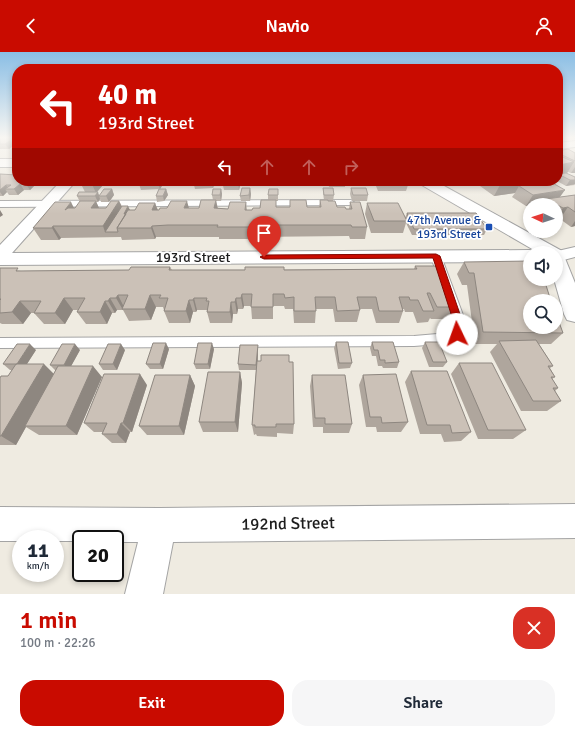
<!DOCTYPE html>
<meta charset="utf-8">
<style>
body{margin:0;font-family:Signika,sans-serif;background:#f6f6f7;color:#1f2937;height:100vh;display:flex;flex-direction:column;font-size:15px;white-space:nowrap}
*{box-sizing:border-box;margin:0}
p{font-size:13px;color:#747a83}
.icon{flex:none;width:22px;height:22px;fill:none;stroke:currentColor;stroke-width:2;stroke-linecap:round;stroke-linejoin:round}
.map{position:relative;height:542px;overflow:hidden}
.details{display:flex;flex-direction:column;background:#fff;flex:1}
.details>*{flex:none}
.guide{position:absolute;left:12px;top:12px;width:551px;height:122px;border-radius:16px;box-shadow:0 2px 6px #0003;background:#c90b00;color:#fff;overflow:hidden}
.needle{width:26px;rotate:274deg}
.fabs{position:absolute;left:523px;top:146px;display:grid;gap:8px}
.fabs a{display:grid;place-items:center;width:40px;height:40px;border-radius:50%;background:#fff;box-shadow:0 2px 6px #0003;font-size:20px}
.speed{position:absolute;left:12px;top:478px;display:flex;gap:8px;font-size:20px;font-weight:700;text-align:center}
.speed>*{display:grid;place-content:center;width:52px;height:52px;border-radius:50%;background:#fff;box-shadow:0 2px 6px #0003;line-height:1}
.speed small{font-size:10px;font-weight:400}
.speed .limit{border:2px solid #111;border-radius:6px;background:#fff;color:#111}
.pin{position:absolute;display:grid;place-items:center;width:34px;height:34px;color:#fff;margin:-41px -17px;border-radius:50% 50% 50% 0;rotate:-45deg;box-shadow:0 0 4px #0007}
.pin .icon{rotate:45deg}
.me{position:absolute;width:44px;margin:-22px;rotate:357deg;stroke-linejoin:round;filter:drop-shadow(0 0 3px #0008)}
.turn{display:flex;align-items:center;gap:14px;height:84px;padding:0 20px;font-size:18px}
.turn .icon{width:52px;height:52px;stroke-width:2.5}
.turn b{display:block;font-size:28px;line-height:34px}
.lanes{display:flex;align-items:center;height:38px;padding:0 20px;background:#0003;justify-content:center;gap:20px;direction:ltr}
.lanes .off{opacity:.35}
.round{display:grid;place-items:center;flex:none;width:42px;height:42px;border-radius:16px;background:#f6f6f7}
.overview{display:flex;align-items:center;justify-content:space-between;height:68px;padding:0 20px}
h1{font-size:24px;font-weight:600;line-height:30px;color:#c90b00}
.primary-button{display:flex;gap:8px;margin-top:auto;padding:8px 20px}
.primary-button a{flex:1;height:46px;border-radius:16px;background:#c90b00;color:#fff;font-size:16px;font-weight:600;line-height:46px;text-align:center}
.primary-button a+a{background:#f6f6f7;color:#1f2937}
header{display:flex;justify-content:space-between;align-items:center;height:52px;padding:0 20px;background:#c90b00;color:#fff;font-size:18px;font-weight:600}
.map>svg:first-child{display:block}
</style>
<header><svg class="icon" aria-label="back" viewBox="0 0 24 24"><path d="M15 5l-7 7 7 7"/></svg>Navio<svg class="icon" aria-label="person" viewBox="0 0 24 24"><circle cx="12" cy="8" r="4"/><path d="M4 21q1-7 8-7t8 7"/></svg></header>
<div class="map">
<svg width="575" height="542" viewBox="0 0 575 542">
<rect width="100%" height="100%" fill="#efebe1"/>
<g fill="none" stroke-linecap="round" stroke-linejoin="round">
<!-- service casing -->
<g stroke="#a4a4a4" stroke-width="2">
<path id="service" d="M351 148 355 151 354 153 0 155V149Z
M436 201 441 204 466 271 462 286 452 291 414 294 0 296V286L414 284 449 281 451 279 452 271 431 204Z"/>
</g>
<!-- minor casing -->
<g stroke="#a4a4a4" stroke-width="2">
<path id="minor" d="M575 89V95L558 97V91Z
M0 107H17V115H0Z
M61 129H76L12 201 530 198 537 201H530V210L0 213V193Z
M575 195V205L556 210V201H549Z
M575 452V486L173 490 163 542H125L138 490H115V487H81V489H55V487H21V489H0V455L159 456Z"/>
</g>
<!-- tertiary casing -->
<g stroke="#a4a4a4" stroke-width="2">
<path id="tertiary" d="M418 129H435L562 199 575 231V270L567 268 564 262 554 227H556V201H539L420 132Z"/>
</g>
<!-- service -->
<use href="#service" fill="#fff" fill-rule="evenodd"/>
<!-- minor -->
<use href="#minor" fill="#fff" fill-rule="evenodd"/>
<!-- tertiary -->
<use href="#tertiary" fill="#fff" fill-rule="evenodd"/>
</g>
<!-- wall -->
<path fill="#afa69d" d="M0 86H17V97L14 93 9 97H0Z
M558 99 575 101V121H571L568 120 567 121 575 133 566 134 557 129H558Z
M0 122 39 129 30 138H24L18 143H9L7 140 3 144H0Z
M82 129H112L109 133H103L97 140 99 143 112 137 114 143 109 150H101L100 147 98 150H96L99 156H106L119 149 122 154 130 158H135L155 151 158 158 189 156H199L213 148 212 143 221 137 222 142 221 149H216L218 156 228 157 246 150 247 158H252L260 156 268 148V143L278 137V149H276V155H319L320 148H324L323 141V136L334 143 333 149H328L337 155 346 157H349L350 150 367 175 365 187H350L349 184H347L252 185 251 187H219V185H156L155 187 122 188 121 185 61 186 59 188H41L33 176 75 156 80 150 77 144 85 140 80 130Z
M121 129H138L136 131H122Z
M138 129H165L160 137H166L168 143 164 149 157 150 156 144 159 137 141 138Z
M173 129H189L188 131H173Z
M193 129H215L213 136 195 137Z
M222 129H241L239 138H224Z
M251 129H267V131H251Z
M277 129H292V130H277Z
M302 129H318V130H303Z
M328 129H345V135H329Z
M354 129H370V130H354Z
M374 129H406L408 133 406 139H378Z
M473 129H529L527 132 560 145 575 143V174L571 175 560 167H556V153H542L544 151 526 154 512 145 515 141 494 144Z
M250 136 251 142 250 149H241L240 144Z
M351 136 368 143 367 149H352L350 142Z
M367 151 405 166 407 161 487 177 484 183H412L406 171 403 181H371L365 162Z
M464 210 563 281 551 292H539L553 314 550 316 555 325 552 327 558 336 555 339 561 349 547 359H521L490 300 497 292H475L467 233H462L457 222Z
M415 214 456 255 449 267H431L430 266 428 270 417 271 413 260H405L404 257H403V259L399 271H376L372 257H360V258L357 270H335L333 257H316L315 271H294L293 257H285L284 254H273V267H252L251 254H244L243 257H238L237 262H233L232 271H210L207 260V258H197L196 260H193L190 271H169L164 259V258L163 255H156L151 268 129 269 123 258H117L115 261H112L107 272H86L77 260 78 258H73L65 272H44L34 261H31L23 272H2L0 271V216L21 219 129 218 170 215 172 218 414 217Z
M336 290 352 311 350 316 338 317 334 296Z
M372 290 399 310 397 316H383L382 314H378L376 304H372L370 296Z
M425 290 447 310 443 315H429L422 296Z
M169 297 163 317H150L146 312Z
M214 297 210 317H196L194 312Z
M36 298 27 312 54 322 56 319 50 313 80 298 71 314 102 325 77 383H39L26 375 16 393H0V326L8 324 12 318H10L3 312Z
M125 298 117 318H103L99 312Z
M258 299V309L289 310 294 372 293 382 277 381V385L257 384 256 382 254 383 252 373 256 318H239L238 312Z
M459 311 526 378 513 387H478L451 322Z
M411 319 471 380 461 389 444 390 441 382H420L405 330Z
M240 320 242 331 238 380H203L199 370Z
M190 323 195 334 184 383H147L139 374Z
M312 323 352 372 349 381H323V375H313L310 334Z
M363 323 408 370 401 380H377L376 375H366L359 333Z
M147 333 132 380H130L126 391H112L102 382 103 380H94L84 371Z"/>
<!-- shaded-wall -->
<path fill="#8e8780" d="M11 86H17V91L13 92 14 93 9 97 5 92Z
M574 110 567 121 558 122V114L559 113Z
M575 115V121H571Z
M570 128H575V132L566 134Z
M29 129H39L30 138 26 132Z
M92 129H101L103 133 96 141 91 130Z
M107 129H112L109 133Z
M157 129H165L160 137Z
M212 129H215L213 136Z
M238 129H241L239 138Z
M526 129H529L524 137 519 134 515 141 494 144 500 133Z
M20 132 24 138 18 143 14 137Z
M6 133 9 137H5L7 140 3 144 0 140V138Z
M250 136 251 142 250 149 249 143Z
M112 137 114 143 109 150 106 144Z
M166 137 168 143 164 149 163 144Z
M221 137 222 142 221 149 220 143Z
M565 138 557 149 546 147 544 151 526 154 533 143Z
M98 140 100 147 98 150 95 144Z
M216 148 218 160 214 156Z
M96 149 101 161 91 156Z
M119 149 124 160 105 180 103 174Z
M187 149 190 160 184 156Z
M71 150 77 162 65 158Z
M155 151 159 162 152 158Z
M128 154 131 160 126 167 124 162Z
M568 155 560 167H556V166L563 156Z
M0 158 3 163 0 165Z
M575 169V174L571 175Z
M53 174 61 186 59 188 52 176Z
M152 174 156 185 155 187 151 176Z
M242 242 244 254 243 257 241 246Z
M118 243 124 255 122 257 123 258 116 246Z
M150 243 156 255 151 268 145 257Z
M64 246 73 258 65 272 55 261Z
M110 246 117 258 115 261 108 249Z
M194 246 197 258 196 260 193 248Z
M236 246 238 257 237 262 235 250Z
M189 248 193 260 190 271 186 259Z
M20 249 31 261 23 272 12 260Z
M105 249 112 261 107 272 100 260Z
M231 250 233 262 232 271 230 260Z
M166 291 169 297 163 317 160 312Z
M212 291 214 297 210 317 208 312Z
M30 292 36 298 23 318 17 312Z
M75 292 80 298 69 318 64 313Z
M121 292 125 298 117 318 113 312Z
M258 293V299L257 318 256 313Z
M44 312 55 323 25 374 26 375 16 393 1 384Z
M93 314 102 325 77 383 66 374Z
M240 320 242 331 238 380 235 370Z
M140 322 147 333 132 380 123 371Z
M190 323 195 334 184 383 179 374Z
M121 371 130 380 126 391 117 382Z"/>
<!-- building -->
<path fill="#cbc1b7" stroke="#8e8780" d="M0 86H14L5 92H0Z
M568 97 575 101V109L558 101V99Z
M558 103 574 110 559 113 558 112Z
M566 121 575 125V128H570L558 122Z
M0 122 17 123V129H29L26 132H20L14 137H5L11 133H6L0 138Z
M82 129H92L91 130H80Z
M378 129H406L408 133H379Z
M494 129H526L500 133Z
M549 129 565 138 533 143 519 134Z
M242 136H250L249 143 240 144Z
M323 136H333L334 143H324Z
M351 136H366L368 143H353Z
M104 137H112L106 144H99Z
M159 137H166L163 144H156Z
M213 137H221L220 143H212Z
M269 137H278V143H268Z
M79 140H98L95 144H77Z
M575 143V160L568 155 563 156 546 147Z
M201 148H216L214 156 228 157 230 150H246L245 158H252L253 156H260L261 148H276V155H290V148H306L307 155H321L320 148H328V149H335L337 155H345L346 157H352L350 150H360L367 175H352L351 173H250V175H217L218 173H168L152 174 151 176H117L128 158H135L139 151H155L152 158H159L160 156H167L171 149H187L184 156H199Z
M80 149H96L91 156H106L111 149H119L103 174H53L52 176H33L55 150H71L65 158 68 156H75Z
M367 151H398L407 169H374Z
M122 154H128L124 162H126L117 176 118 180H105Z
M407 161H476L487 177H414Z
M530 209V227H544L551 249H530V275H556V262L563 281 483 280 474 221H469L464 210Z
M415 214H436L456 255H437L430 241H427L434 259H423L418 248H410L409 245H399L403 259H379L376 245H357L360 258 337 259 335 245H315L316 259H294V245L285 246 284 242H273V255H251L252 242H242L241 246H236L235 250H231L230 260H207L209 249H206L207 246H194L193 248H189L186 259H164L168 246H159L161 243H150L145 257H122L128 243H118L116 246H110L108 249H105L100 260H77L85 246H64L55 261H34L41 249H20L12 260 0 261V248L1 247H0V216H18L16 219 129 218 131 215H170L169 218H245V215H284V218L417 217Z
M536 288 553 314H548L555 325H551L558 336H553L561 349H533L499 289Z
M336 290H348L352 311H339Z
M372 290H393L399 310 385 311V308H380L378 298H374Z
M425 290H439L447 310H433Z
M153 291H166L160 312H146Z
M198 291H212L208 312H194Z
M17 292H30L17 312H3Z
M62 292H75L64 313H50Z
M108 292H121L113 312H99Z
M240 293H258L256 313 238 312Z
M261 303H289V310H293L294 372H276V375H255V373H252L257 309H261Z
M459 311H492L526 378H488Z
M16 312H44L1 384H0V326L1 324H8Z
M58 314H93L66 374H25Z
M411 319H447L471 380 452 381 450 373H427Z
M208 320H240L235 370H199Z
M104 322H140L123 371H121L117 382H102L107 371H84Z
M396 322 408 370 382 371 381 365H370L363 323Z
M155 323H190L179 374H139Z
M312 323H345L352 372H325V366H315Z"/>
<!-- sky -->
<linearGradient id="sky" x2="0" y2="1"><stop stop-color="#8abee5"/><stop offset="0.53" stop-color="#f8f6f2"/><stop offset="1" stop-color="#f8f6f2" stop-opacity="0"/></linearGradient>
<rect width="575" height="162" fill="url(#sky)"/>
<!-- route -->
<path fill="#c90b00" stroke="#830700" d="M436 202 440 204 463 271 461 282 457 285 452 282 454 271 433 206 264 207 260 205 264 203Z"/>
<!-- markers -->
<rect fill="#1a4fb4" stroke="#fff" stroke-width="1.5" x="485" y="171" width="8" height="8" rx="2"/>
<g text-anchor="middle" stroke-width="3.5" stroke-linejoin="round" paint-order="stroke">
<!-- far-transit labels -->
<g font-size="12" fill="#164399" stroke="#fff" text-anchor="end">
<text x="481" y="172">47th Avenue &amp;<tspan x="481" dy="14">193rd Street</tspan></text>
</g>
<!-- street labels -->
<g font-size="14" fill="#1d1d1d" stroke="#fff">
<text x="193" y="210">193rd Street</text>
</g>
<!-- near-street labels -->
<g font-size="17" fill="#1d1d1d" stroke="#fff">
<text transform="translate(288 471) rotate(-1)" y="6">192nd Street</text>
</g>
</g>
</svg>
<div class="fabs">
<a><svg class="needle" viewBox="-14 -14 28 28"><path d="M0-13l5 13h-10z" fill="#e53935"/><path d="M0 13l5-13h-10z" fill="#747a83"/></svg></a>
<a><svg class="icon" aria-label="sound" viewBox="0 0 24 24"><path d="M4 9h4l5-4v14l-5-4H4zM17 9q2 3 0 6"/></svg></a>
<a><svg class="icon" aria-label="search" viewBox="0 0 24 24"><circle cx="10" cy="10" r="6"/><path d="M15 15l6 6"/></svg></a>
</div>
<div class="speed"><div>11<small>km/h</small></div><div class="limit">20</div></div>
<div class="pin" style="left:264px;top:205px;background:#d93025"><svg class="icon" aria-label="arrive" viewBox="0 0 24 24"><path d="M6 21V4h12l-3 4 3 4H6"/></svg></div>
<svg class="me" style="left:457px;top:282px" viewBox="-20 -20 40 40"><circle r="19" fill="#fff"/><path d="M0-13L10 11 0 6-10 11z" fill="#c90b00"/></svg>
<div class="guide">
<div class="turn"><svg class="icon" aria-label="left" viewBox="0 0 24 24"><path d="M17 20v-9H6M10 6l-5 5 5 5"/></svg><div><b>40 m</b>193rd Street</div></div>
<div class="lanes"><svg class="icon" aria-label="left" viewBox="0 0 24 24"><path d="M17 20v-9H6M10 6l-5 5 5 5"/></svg><svg class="icon off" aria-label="ahead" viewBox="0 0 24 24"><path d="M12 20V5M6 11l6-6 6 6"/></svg><svg class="icon off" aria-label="ahead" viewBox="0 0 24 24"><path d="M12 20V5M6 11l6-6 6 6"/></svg><svg class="icon off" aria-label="right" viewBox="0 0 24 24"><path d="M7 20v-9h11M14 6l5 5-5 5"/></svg></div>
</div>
</div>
<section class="details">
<div class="overview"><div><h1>1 min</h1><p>100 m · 22:26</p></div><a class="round" style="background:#d93025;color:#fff"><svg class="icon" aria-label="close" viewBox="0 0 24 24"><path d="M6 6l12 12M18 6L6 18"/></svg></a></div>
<div class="primary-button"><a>Exit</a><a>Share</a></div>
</section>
